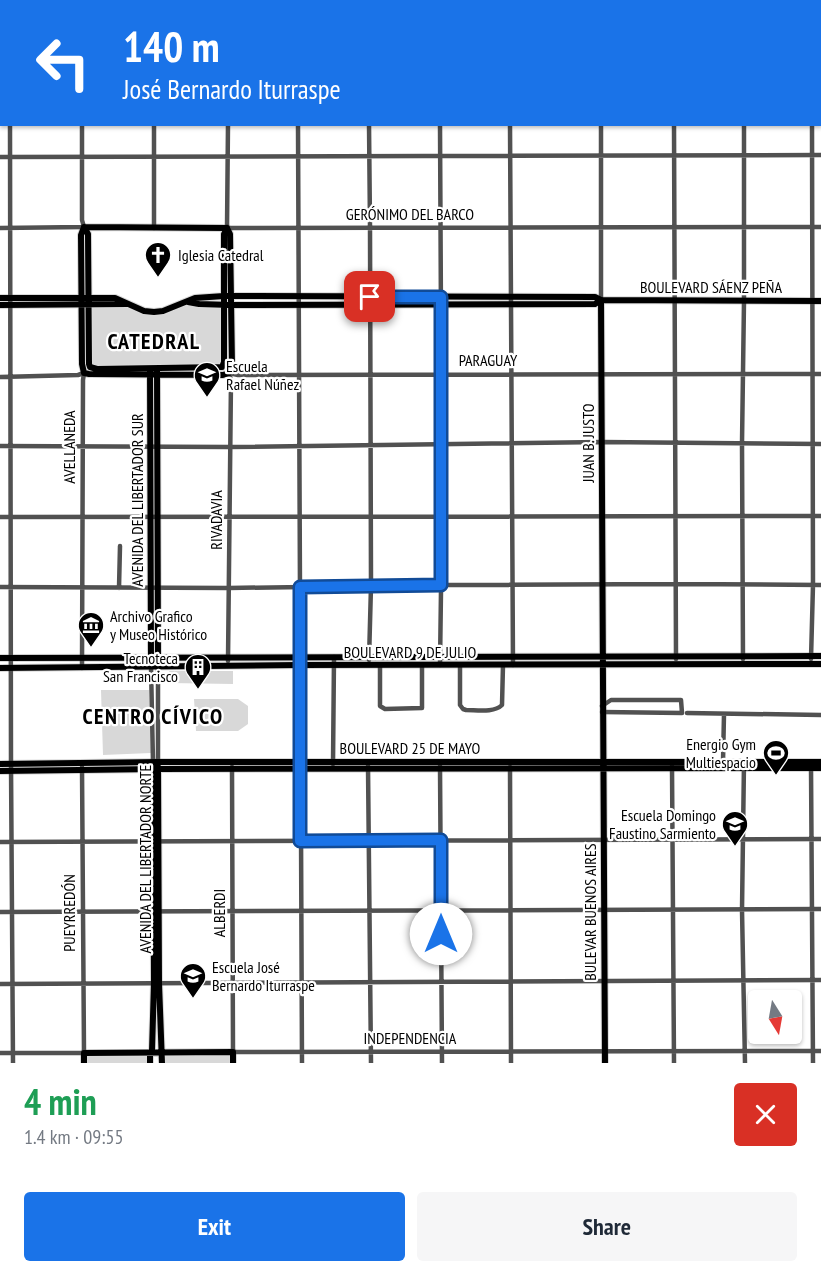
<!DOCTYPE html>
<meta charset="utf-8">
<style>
body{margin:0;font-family:"PT Sans Narrow",sans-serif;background:#f6f6f7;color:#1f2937;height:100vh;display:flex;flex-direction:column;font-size:22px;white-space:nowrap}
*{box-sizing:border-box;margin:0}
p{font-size:20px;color:#747a83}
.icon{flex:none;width:33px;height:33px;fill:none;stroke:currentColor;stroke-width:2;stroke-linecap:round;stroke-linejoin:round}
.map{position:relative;height:1063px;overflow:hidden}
.drawer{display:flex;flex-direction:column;background:#fff;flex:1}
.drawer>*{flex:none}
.banner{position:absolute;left:0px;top:0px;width:822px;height:126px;box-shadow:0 2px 4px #0004;background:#1a73e8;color:#fff;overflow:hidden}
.needle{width:39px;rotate:169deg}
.controls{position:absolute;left:748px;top:990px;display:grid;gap:12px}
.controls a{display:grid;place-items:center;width:54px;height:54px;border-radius:6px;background:#fff;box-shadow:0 2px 4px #0004;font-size:30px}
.pin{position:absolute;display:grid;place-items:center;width:51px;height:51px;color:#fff;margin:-26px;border-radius:12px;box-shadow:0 3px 9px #0006}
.me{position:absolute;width:66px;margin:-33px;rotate:0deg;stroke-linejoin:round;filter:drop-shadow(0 0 4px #0008)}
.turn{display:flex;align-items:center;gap:21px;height:126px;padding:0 24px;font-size:27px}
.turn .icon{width:78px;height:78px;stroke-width:2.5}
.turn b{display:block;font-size:42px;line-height:51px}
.round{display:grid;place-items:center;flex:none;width:63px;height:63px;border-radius:6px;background:#f6f6f7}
.overview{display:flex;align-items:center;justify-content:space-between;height:102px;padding:0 24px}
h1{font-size:36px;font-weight:600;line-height:45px;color:#1e9e55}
.primary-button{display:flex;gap:12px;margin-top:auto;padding:12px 24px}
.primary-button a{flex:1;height:69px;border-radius:6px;background:#1a73e8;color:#fff;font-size:24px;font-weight:600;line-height:69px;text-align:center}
.primary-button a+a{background:#f6f6f7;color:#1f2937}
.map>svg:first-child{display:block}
</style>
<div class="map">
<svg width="821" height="1063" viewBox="0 0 821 1063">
<rect width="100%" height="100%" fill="#fff"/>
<!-- green -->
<path fill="#d8d8d8" d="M188 302 224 304V365L90 367 89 305H117L154 312Z
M169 671H233V684L169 683Z
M101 690H149L151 753 103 755Z
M194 699H238L248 706V724L238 731H196Z
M152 1051 150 1063H84V1053Z
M233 1052V1063H162V1055Z"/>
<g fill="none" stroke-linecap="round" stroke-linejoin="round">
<!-- major casing -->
<g stroke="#dbdbdb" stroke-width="8">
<path id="major" d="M84 227 81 235 82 364 84 373
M84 227 227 228
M84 227 88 234 89 364 90 367
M227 228 230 234 232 365 229 373
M0 298H115L144 311 154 312 163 311 195 298 224 296 595 297 601 300 821 301
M601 300 605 1063
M188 302 199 304 231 305 595 304 601 300
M0 305 127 304
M90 367 97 369 222 367
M222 367 224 362V234L227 228
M150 369 151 659
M157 369 158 659
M84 373 89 374 223 375 229 373
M0 658 821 656
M0 668 299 665 821 664
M0 764 158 762H821
M158 767 159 983 162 1063
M0 771 158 769 821 768
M84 1063V1053L233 1052V1063
M150 1063V1056L152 1051 154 982 153 766"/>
</g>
<!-- minor -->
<path stroke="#515151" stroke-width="4.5" d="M10 0V2
M81 0V2
M228 0V2
M298 0V2
M370 0V2
M509 0V2
M600 0V2
M674 0V2
M743 0V2
M153 2V0
M439 2V0
M820 39H821
M0 40H2
M820 86H821
M0 88H2
M10 124 11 764 13 1063
M228 124 227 228 821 227
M298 124 302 1063
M369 124 370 227 371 586 369 660
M440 124 442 516 440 665
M510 124 513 665
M601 124V300
M674 124 676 659
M0 157 821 155
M0 228 84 227 82 220V124
M154 228V124
M0 377 78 375 84 373 83 380 82 668
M0 446 230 447 602 442 821 444
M0 517 821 516
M0 587 229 588 441 585 676 584 821 585
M119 588 120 546
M743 659 742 443 744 301V124
M811 659 813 585 812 124
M228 661 231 380 229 373 238 375 821 374
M460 665V705L463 709 466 710C477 710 494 713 502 705L503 665
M380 666V706L385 709 422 708V665
M151 667 153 762
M158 667V762
M602 706 611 700H681L682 713 602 712
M687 713 821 715
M723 762 724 714
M744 762 742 910 745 1063
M333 764 334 657
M368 766 371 1063
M440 766 442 1063
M672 766 674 1063
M811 766 813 1063
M232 767 233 1052 821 1051
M510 767 511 1063
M0 842 821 839
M0 912 821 909
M0 984 821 980
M0 1053H84L82 767"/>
<!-- major -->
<use href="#major" stroke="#000" stroke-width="6"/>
<!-- rail casing -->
<g stroke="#000" stroke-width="4">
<path id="rail" d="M0 55H2
M820 55H821"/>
</g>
<!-- rail -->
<use href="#rail" stroke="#fff" stroke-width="1.5" stroke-dasharray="4.5" stroke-linecap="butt"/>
</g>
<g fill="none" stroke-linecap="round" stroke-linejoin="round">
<!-- route casing -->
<g stroke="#114b97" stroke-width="15">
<path id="route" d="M370 297H441V585L300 587V841L441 840V934"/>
</g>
<!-- route -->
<use href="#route" stroke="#1a73e8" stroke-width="10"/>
</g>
<!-- icons -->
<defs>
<g id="church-pin" transform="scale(1.35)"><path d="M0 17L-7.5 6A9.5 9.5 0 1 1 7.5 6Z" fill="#000" stroke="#fff"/><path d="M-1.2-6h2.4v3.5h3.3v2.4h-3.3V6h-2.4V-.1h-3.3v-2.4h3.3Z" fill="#fff"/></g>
<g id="school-pin" transform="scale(1.35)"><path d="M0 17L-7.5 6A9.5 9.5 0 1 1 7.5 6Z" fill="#000" stroke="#fff"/><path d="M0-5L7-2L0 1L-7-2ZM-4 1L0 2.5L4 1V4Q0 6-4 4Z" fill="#fff"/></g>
<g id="museum-pin" transform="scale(1.35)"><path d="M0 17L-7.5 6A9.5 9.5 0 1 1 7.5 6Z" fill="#000" stroke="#fff"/><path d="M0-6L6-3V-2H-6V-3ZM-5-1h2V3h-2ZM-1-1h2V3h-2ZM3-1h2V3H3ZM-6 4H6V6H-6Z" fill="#fff"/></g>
<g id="building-pin" transform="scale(1.35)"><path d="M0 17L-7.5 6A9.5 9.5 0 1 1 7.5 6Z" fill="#000" stroke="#fff"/><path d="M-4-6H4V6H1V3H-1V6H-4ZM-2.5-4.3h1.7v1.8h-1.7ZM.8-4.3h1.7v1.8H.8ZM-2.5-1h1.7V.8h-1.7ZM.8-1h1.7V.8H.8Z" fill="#fff"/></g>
<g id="stadium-pin" transform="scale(1.35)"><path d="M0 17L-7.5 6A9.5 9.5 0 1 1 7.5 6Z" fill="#000" stroke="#fff"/><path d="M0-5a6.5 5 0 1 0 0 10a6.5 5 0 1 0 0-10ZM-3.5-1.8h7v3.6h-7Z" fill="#fff"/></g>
</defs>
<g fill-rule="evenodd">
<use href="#church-pin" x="158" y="255"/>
<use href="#school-pin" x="207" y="375"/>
<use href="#museum-pin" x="91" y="625"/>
<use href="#building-pin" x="198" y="667"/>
<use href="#stadium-pin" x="776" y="753"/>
<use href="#school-pin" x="735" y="824"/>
<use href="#school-pin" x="193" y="976"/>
</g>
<g text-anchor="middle" stroke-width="4.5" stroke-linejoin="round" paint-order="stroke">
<!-- street labels -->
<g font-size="16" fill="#000" stroke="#fff">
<text x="410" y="220">GERÓNIMO DEL BARCO</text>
<text x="711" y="293">BOULEVARD SÁENZ PEÑA</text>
<text x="488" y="366">PARAGUAY</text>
<text transform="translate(588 443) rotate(-90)" y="6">JUAN B. JUSTO</text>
<text transform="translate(69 447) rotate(-90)" y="6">AVELLANEDA</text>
<text transform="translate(137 500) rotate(-90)" y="6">AVENIDA DEL LIBERTADOR SUR</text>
<text transform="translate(216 520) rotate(-90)" y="6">RIVADAVIA</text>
<text x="410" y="658">BOULEVARD 9 DE JULIO</text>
<text x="410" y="754">BOULEVARD 25 DE MAYO</text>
<text transform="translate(145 859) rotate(-90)" y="6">AVENIDA DEL LIBERTADOR NORTE</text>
<text transform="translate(590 912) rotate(-90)" y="6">BULEVAR BUENOS AIRES</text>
<text transform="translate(69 913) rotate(-90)" y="6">PUEYRREDÓN</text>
<text transform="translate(219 913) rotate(-90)" y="6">ALBERDI</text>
<text x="410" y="1044">INDEPENDENCIA</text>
</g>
<!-- poi labels -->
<g font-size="16" fill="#000" stroke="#fff" text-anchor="start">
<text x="178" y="261">Iglesia Catedral</text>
<text x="226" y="372">Escuela<tspan x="226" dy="18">Rafael Núñez</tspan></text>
<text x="110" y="622">Archivo Grafico<tspan x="110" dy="18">y Museo Histórico</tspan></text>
<text x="178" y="664" text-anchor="end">Tecnoteca<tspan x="178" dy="18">San Francisco</tspan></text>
<text x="756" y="750" text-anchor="end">Energio Gym<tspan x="756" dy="18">Multiespacio</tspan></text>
<text x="716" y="821" text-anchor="end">Escuela Domingo<tspan x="716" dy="18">Faustino Sarmiento</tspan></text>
<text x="212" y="973">Escuela José<tspan x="212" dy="18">Bernardo Iturraspe</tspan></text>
</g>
<!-- district labels -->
<g font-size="22" font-weight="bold" letter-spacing="1.5" fill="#000" stroke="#fff">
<text x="154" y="349">CATEDRAL</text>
<text x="153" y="724">CENTRO CÍVICO</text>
</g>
</g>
</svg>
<div class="controls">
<a><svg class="needle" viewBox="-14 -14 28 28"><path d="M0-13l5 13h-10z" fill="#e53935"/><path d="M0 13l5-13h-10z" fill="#747a83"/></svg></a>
</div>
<div class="pin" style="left:370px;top:297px;background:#d93025"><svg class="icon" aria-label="arrive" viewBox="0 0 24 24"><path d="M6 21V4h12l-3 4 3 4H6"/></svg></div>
<svg class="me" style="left:441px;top:934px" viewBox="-20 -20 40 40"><circle r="19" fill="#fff"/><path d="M0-13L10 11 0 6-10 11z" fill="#1a73e8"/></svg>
<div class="banner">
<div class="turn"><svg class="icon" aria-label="left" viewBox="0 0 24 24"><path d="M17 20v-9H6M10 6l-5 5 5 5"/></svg><div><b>140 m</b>José Bernardo Iturraspe</div></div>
</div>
</div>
<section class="drawer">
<div class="overview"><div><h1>4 min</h1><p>1.4 km · 09:55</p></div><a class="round" style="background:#d93025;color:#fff"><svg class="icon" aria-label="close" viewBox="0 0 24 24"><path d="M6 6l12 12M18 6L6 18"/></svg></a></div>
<div class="primary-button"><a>Exit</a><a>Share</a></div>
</section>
